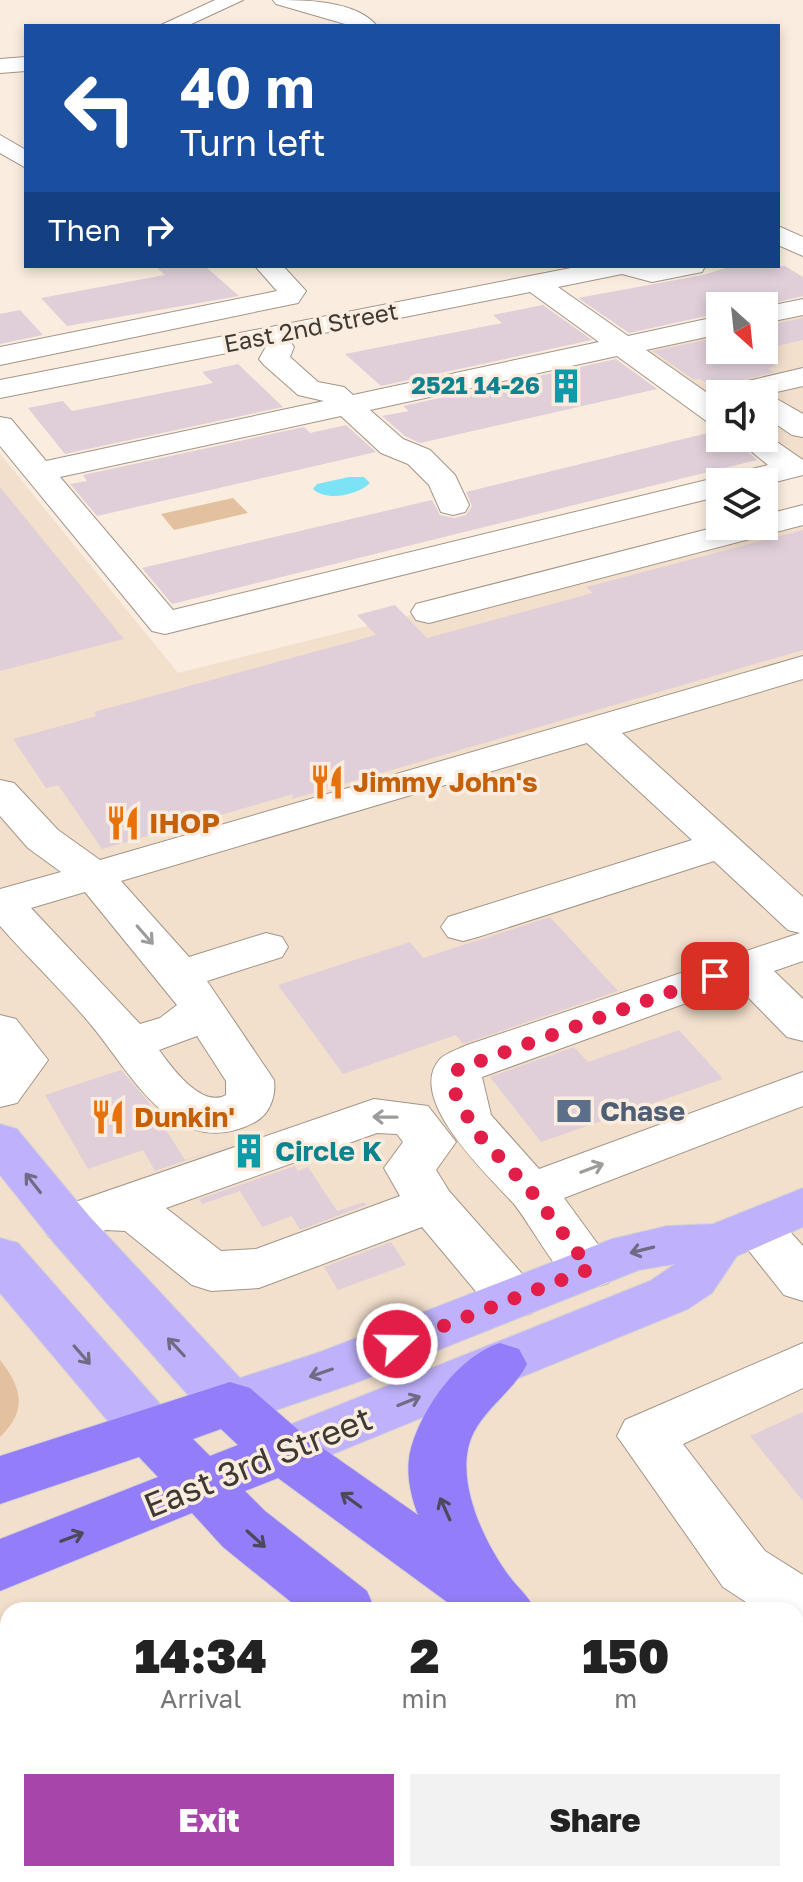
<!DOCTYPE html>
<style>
body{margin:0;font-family:"Golos Text",sans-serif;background:#f2f2f2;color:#222;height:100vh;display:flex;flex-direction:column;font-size:30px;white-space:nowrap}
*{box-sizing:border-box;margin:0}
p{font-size:26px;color:#767676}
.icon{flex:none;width:44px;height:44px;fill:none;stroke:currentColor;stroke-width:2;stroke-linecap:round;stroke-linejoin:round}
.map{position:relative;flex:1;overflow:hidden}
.sheet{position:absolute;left:0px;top:1602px;width:804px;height:280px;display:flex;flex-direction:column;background:#fff;border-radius:24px 24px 0 0;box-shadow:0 4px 12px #0003}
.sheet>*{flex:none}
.hud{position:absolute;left:24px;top:24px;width:756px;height:244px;border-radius:0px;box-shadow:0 4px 12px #0003;background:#1a4fa0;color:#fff;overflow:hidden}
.needle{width:52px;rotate:153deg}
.buttons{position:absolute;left:706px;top:292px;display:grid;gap:16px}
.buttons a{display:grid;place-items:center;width:72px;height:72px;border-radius:0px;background:#fff;box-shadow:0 4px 12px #0003;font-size:40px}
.pin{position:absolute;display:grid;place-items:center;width:68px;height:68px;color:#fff;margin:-34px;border-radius:16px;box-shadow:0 4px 12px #0006}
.me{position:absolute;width:88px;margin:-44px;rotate:69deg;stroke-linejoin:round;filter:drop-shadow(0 0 6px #0008)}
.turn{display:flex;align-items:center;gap:28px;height:168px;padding:0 24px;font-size:36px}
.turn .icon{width:104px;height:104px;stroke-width:2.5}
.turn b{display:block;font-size:56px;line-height:68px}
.then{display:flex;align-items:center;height:76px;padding:0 24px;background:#0003;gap:16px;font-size:30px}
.eta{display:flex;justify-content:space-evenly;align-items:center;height:136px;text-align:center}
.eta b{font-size:48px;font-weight:800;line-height:56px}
.action{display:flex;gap:16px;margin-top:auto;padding:16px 24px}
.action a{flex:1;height:92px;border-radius:0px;background:#a845ab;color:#fff;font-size:32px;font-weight:800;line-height:92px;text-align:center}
.action a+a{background:#f2f2f2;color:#222}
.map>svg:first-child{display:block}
</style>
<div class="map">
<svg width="803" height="1882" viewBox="0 0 803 1882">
<rect width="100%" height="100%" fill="#faecde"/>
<!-- built -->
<path fill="#f2dfcc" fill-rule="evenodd" d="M803 311V465L764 438V394H720V407L635 348 720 329V350H764V320Z
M0 454 178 673 803 517V1882H0ZM8 1610H796V1874H8Z"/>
<!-- green -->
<path fill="#e3c19e" d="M233 498 248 513 174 530 161 514Z
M0 1360C22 1388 28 1410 0 1437Z"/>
<!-- water -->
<path fill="#7ce3f7" d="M349 477H364L370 483C358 495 326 502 313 489L317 484Z"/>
<!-- building -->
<path fill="#e0cfd9" d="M155 266H205L239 296 67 326 41 298 165 275Z
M732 266H785L803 277V296L761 306H720V313L629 333 578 298 703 275Z
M543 305 592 340 381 386 345 354 502 323 493 315Z
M20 310 43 335 0 344V314Z
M803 318V340L764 349V326Z
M720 337V350H759L753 351 776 366 768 368 774 372 714 388 700 379 694 380 653 351Z
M616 359 657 389 420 443 405 436 382 416 409 411 403 406Z
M238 364 283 407 65 454 28 408 63 401 72 411 213 383 202 372Z
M346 425 376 452 97 516 70 484 87 481 83 475 304 427 310 433Z
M720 430V438H732L757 460 172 604 142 568 432 500 440 515 454 518 466 515 472 506 466 492Z
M0 487 124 639 0 671Z
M803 530V650L292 799 293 794 102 849 58 785 46 788 13 739 97 716 94 712 376 635 357 615 395 605 427 638 593 593 586 587Z
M550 917 618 991 463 1044 456 1035 343 1074 278 985 410 942 423 958Z
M679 1030 723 1079 541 1142 490 1077 574 1047 588 1062Z
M121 1070 147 1100 185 1160 266 1133 155 1171 143 1150 88 1169 45 1095Z
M295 1166 298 1171 308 1167 337 1211 364 1202 366 1205 300 1230 292 1216 262 1227 240 1191 202 1204 199 1199Z
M391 1242 406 1265 338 1290 324 1267Z
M803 1412V1501L750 1436Z"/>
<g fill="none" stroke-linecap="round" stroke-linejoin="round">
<!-- minor casing -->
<g stroke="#a29588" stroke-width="2">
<path id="minor" d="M215 0H243L187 26H159Z
M273 0C304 0 356 0 377 26H352L276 4Z
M26 57V71L0 73V59Z
M0 135 26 150V168L0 153Z
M778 226 803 237V256L778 245Z
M255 266H283L306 291 298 303 288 305 0 365V347L277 291Z
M581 266H705L702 272 652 282 622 274 558 287 628 336 720 316V334L646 350 720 402V425L709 423 617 356 370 410 403 439 430 450 455 475 469 505 465 512 453 515 441 512 429 485 408 464 381 453 341 416 60 477 173 610 768 465 735 438H764V433L803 460V475L764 485 720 482V496L165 634 152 631 0 446V417L11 419 46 461 324 401 298 395 264 365 259 359 267 345 0 398V380ZM530 292 599 342 353 395 344 387 318 382 290 357 294 347 289 340Z
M803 299V315L764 323V307Z
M803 368V386L768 394 803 414V437L792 435 764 416V394H720V401L714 394 718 388Z
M803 505V525L429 623 416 620 411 612 416 604 720 526H764V515Z
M803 656V679L622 733 803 897V961L774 971 803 999V1041L787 1037 736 985 482 1077 491 1115 539 1169 803 1072V1106L564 1198 616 1269 608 1283C596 1287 585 1291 573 1283 557 1274 528 1221 514 1204 491 1178 404 1099 440 1059 446 1053 459 1049 467 1045L800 933 788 930 714 861 478 937 463 941 448 937 441 927 448 917 692 840 587 743 121 881 189 957 266 933 282 937 288 947 282 957 207 981 274 1080C276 1096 270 1114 255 1122 175 1164 132 1074 92 1026 63 991 30 960 0 926V889L61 872 28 848 0 816V780L14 783 58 830 100 860ZM85 892 177 1005 160 1018 140 1024 31 908ZM197 1036 226 1081V1095C202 1109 172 1068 159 1050Z
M0 1015 16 1019 48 1060 17 1103 0 1107Z
M374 1099 428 1106 456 1142 436 1170 449 1191 532 1285 540 1299 532 1313 513 1319 494 1313 422 1227 259 1288 211 1291 192 1285 125 1231 106 1230 67 1243 49 1237 41 1224 49 1211ZM377 1133 397 1134 403 1142 384 1168 400 1196 256 1249 221 1251 166 1208Z
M756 1208 774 1214 803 1246V1301L784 1295 730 1227 738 1214Z
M803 1343V1388L683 1444 765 1551 803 1575V1633L796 1631V1610H758L723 1587 617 1436 625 1420Z
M8 1690V1749L0 1752V1693Z
M145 1874H213L217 1882H149Z"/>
</g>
<!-- major casing -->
<g stroke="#d5d3d2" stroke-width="2">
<path id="major" d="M0 1124 17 1129 90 1217 240 1378 320 1352 612 1239 667 1226 713 1224 803 1188V1227L737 1256 712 1293 688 1309 284 1474 264 1467 256 1451 264 1435 650 1281 675 1264 639 1270 358 1382 230 1426 210 1420 54 1243 0 1175Z
M0 1238 18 1243 169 1414 177 1430 169 1446 149 1453 129 1446 0 1293Z"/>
</g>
<!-- highway casing -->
<g stroke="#d5d3d2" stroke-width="2">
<path id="highway" d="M500 1343 519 1349 527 1364C514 1390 488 1406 474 1432 451 1476 485 1546 513 1581 522 1592 529 1597 535 1610H458L278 1478 245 1491 265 1511 367 1591 375 1610H301L223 1547 192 1513 0 1591V1539L158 1477 139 1457 0 1504V1456L230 1382 250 1388 304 1435 418 1515C410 1494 405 1470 411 1448 423 1406 459 1356 500 1343ZM221 1429 238 1445 210 1456 193 1439Z
M796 1787 803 1789V1854L796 1852Z
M665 1874H741L745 1882H669Z"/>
</g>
<!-- minor -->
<use href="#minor" fill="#fff" fill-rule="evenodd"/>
<!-- major -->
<use href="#major" fill="#bfb1fb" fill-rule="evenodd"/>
<!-- highway -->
<use href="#highway" fill="#947df8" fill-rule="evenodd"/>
</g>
<!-- one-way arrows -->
<defs><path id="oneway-shaft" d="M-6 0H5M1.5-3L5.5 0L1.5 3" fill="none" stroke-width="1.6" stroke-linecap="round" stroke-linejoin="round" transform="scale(2)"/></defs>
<g stroke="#9e9c99">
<use href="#oneway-shaft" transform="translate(145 935) rotate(49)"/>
<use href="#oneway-shaft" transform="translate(385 1117) rotate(-179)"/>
<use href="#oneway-shaft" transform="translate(592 1168) rotate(-21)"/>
</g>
<g stroke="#726983">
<use href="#oneway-shaft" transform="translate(33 1183) rotate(-128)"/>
<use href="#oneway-shaft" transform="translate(642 1250) rotate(166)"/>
<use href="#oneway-shaft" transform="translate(176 1347) rotate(-133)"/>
<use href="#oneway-shaft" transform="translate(82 1355) rotate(49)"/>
<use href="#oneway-shaft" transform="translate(321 1373) rotate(161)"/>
<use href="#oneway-shaft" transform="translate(409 1401) rotate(-22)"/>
</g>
<g stroke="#4f475a">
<use href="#oneway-shaft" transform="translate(351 1500) rotate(-144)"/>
<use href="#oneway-shaft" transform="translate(445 1509) rotate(-114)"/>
<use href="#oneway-shaft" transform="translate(72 1537) rotate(-21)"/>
<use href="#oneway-shaft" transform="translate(256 1539) rotate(42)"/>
</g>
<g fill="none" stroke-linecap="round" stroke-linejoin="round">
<!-- route -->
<path stroke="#e11d48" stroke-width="14" stroke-dasharray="0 25.2" d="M397 1344 590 1269 531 1191 475 1131 454 1091 458 1069 715 976"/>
</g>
<!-- icons -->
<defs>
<g id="building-bare" transform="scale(2.76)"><path d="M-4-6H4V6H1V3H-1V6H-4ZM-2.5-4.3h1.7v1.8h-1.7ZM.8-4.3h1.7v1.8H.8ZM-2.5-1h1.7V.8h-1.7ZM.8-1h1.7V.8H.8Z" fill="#0f9aa8" stroke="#faecde" stroke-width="2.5" paint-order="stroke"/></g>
<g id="restaurant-bare" transform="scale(2.76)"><path d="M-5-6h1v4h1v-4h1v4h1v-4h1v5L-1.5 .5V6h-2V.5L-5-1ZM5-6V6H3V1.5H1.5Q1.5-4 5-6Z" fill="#e8710a" stroke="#faecde" stroke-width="2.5" paint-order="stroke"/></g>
<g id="bank-bare" transform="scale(2.76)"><path d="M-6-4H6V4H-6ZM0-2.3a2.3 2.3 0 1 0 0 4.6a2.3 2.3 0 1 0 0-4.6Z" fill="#5c6f8a" stroke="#faecde" stroke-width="2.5" paint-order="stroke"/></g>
</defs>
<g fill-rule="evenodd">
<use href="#building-bare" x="566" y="386"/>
<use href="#restaurant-bare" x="327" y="782"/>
<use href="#restaurant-bare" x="123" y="823"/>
<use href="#bank-bare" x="574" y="1111"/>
<use href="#restaurant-bare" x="108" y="1117"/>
<use href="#building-bare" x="249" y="1151"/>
</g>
<g text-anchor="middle" stroke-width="7" stroke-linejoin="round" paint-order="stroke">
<!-- far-street labels -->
<g font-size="24" fill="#3e3933" stroke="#faecde">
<text transform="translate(311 328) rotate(-11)" y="8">East 2nd Street</text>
</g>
<!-- far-culture labels -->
<g font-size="24" font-weight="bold" fill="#0d838f" stroke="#faecde" text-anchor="end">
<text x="540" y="394">2521 14-26</text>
</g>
<!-- food labels -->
<g font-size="28" font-weight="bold" fill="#c56008" stroke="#faecde" text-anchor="start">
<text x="353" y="792">Jimmy John's</text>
<text x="149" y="833">IHOP</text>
<text x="134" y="1127">Dunkin'</text>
</g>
<!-- service labels -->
<g font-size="28" font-weight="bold" fill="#4e5e75" stroke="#faecde" text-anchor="start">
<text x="600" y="1121">Chase</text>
</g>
<!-- culture labels -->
<g font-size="28" font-weight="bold" fill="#0d838f" stroke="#faecde" text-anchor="start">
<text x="275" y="1161">Circle K</text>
</g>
<!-- near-street labels -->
<g font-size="34" fill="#3e3933" stroke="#faecde">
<text transform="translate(258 1462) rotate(-22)" y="12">East 3rd Street</text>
</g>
</g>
</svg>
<div class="buttons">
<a><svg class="needle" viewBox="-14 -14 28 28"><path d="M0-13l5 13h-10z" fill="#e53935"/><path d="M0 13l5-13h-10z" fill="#767676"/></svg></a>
<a><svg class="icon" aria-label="sound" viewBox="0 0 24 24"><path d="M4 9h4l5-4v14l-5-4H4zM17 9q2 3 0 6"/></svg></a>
<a><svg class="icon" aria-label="layers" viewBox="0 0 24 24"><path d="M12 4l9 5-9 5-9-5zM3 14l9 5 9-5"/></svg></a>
</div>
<div class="pin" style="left:715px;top:976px;background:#d93025"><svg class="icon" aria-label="arrive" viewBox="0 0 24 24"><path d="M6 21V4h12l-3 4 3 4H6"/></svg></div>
<svg class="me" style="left:397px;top:1344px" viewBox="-20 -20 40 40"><circle r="17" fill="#e11d48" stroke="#fff" stroke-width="3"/><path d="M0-11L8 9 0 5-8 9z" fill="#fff"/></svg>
<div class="hud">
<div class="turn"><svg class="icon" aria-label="left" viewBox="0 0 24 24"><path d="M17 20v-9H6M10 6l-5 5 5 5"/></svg><div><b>40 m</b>Turn left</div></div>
<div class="then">Then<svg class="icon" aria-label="right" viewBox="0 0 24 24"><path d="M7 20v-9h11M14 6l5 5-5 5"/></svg></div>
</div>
<section class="sheet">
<div class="eta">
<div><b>14:34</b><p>Arrival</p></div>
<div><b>2</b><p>min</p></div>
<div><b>150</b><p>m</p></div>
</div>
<div class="action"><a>Exit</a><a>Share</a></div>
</section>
</div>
